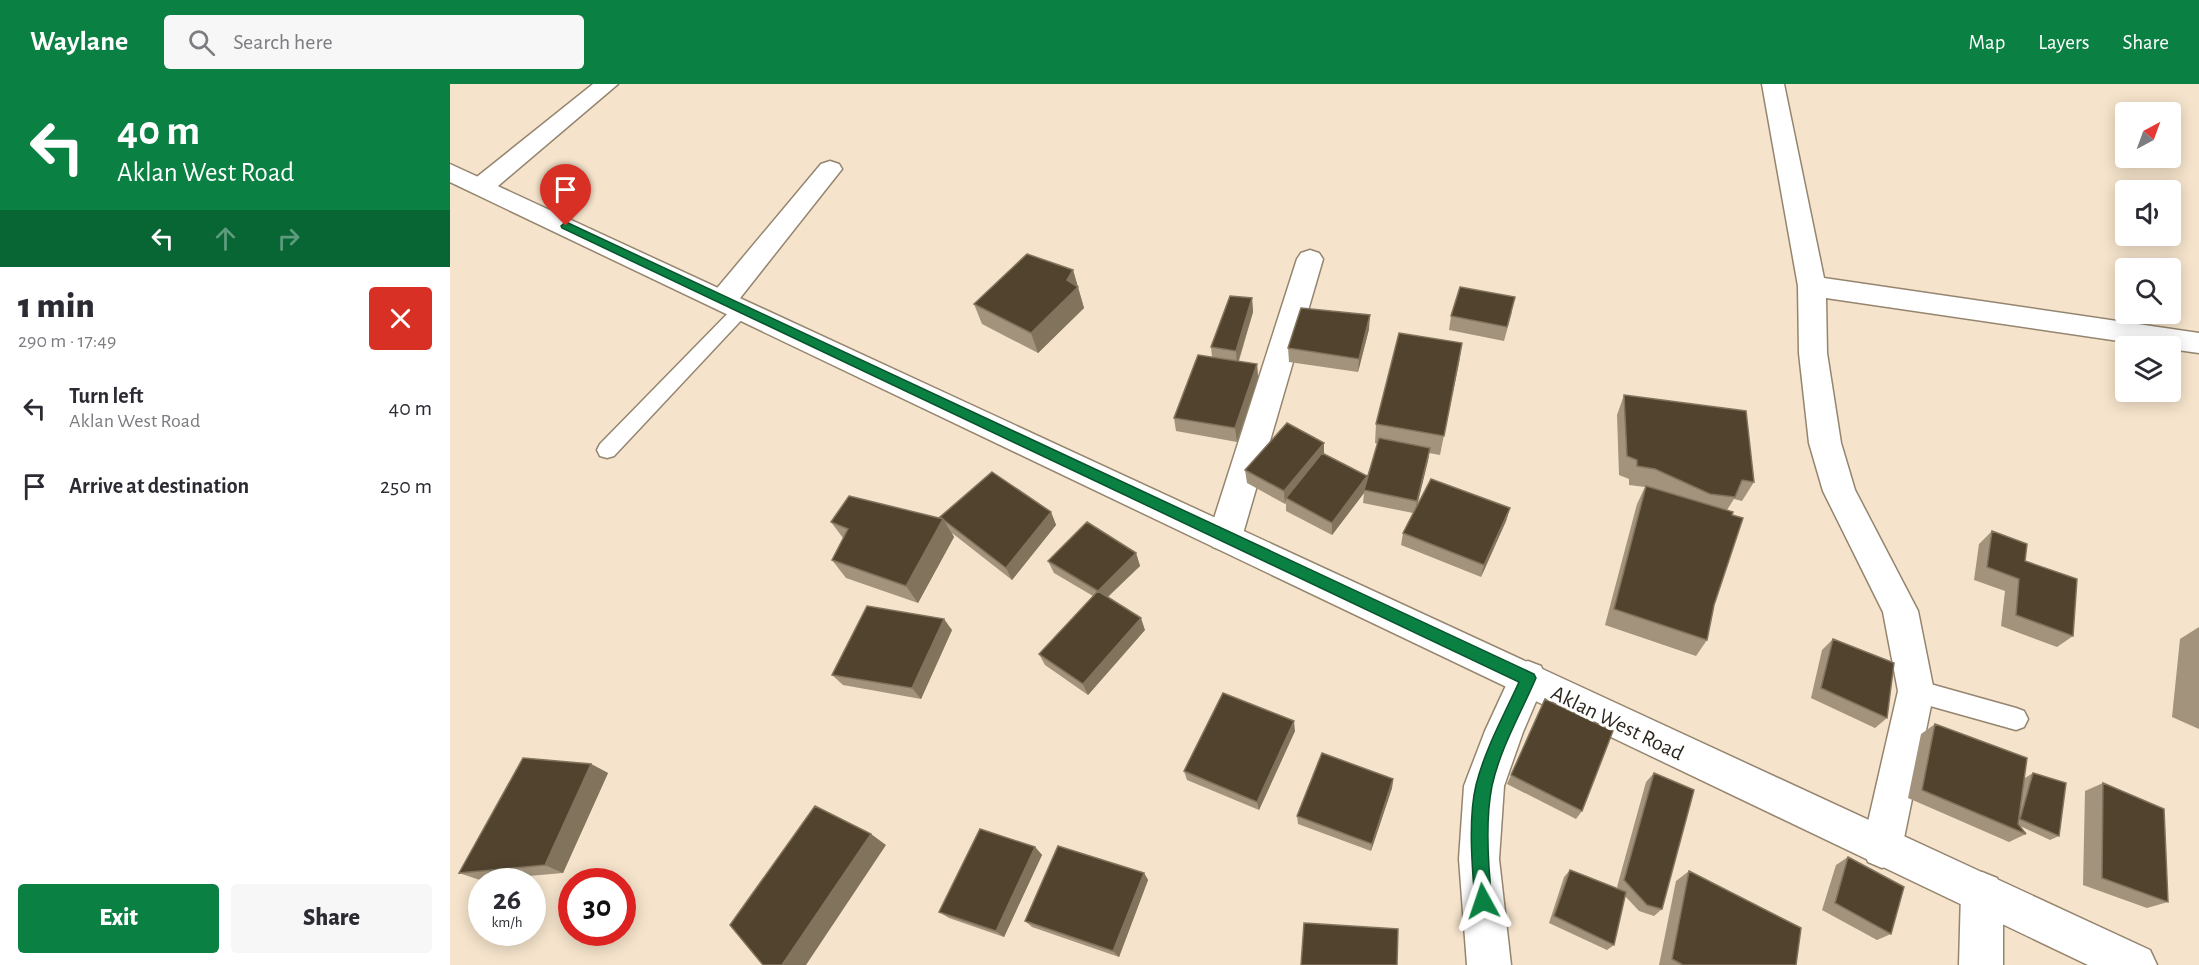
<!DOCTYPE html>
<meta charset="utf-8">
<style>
body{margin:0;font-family:"Alegreya Sans",sans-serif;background:#f7f7f7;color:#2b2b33;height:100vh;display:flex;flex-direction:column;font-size:22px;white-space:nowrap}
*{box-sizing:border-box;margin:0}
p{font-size:20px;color:#7c7c81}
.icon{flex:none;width:33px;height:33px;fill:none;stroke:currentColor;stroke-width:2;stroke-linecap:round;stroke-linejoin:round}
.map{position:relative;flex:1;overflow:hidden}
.drawer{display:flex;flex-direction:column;background:#fff;width:450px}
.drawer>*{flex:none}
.banner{background:#0b8043;color:#fff;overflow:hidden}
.needle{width:39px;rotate:41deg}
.tools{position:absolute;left:1665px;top:18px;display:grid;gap:12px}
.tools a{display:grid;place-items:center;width:66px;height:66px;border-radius:6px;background:#fff;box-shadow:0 3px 15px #0003;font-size:30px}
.speed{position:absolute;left:18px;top:784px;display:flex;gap:12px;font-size:30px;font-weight:700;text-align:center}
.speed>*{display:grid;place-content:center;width:78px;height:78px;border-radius:50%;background:#fff;box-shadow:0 3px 15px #0003;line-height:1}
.speed small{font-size:15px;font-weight:400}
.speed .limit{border:9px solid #d22;background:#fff;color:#111}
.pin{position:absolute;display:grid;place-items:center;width:51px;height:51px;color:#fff;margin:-62px -26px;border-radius:50% 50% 50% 0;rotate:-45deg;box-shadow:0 0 6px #0007}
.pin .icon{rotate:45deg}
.me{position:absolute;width:66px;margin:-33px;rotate:355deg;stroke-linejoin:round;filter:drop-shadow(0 0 4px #0008)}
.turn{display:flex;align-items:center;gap:21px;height:126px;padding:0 18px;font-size:27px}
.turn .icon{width:78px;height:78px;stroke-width:2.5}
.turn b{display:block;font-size:42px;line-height:51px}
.lanes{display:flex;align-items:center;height:57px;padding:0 18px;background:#0003;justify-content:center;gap:30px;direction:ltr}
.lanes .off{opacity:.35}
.round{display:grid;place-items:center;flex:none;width:63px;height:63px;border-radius:6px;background:#f7f7f7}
.head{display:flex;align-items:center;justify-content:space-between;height:102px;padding:0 18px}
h1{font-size:36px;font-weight:800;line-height:45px}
.cta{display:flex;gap:12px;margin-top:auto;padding:12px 18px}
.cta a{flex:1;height:69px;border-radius:6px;background:#0b8043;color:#fff;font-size:24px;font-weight:800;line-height:69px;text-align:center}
.cta a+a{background:#f7f7f7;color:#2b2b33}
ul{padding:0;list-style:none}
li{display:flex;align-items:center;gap:18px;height:78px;padding:0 18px}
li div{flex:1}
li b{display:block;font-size:22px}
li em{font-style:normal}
header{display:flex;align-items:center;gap:36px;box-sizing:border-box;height:84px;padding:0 30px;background:#0b8043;color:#fff}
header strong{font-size:28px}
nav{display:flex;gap:33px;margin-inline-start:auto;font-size:21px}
.search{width:420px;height:54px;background:#f7f7f7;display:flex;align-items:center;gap:15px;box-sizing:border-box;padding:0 21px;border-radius:6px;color:#7c7c81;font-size:22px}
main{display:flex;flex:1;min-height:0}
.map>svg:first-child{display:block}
</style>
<header>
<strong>Waylane</strong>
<div class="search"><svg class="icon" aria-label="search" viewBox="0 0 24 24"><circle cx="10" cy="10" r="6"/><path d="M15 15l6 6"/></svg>Search here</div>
<nav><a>Map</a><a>Layers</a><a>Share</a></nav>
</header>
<main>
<section class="drawer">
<div class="banner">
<div class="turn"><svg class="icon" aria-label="left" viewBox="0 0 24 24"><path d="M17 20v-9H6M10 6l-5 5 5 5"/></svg><div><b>40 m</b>Aklan West Road</div></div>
<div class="lanes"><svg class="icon" aria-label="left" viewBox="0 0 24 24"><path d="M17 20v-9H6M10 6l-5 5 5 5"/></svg><svg class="icon off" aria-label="ahead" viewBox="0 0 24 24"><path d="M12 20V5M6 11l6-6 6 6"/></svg><svg class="icon off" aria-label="right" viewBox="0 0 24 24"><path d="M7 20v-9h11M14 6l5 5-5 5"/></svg></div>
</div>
<div class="head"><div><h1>1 min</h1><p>290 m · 17:49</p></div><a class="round" style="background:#d93025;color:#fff"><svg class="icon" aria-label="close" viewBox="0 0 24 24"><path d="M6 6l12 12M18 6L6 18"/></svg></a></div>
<ul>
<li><svg class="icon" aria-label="left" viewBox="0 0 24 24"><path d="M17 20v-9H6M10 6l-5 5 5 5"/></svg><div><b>Turn left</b><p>Aklan West Road</p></div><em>40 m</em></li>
<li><svg class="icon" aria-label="arrive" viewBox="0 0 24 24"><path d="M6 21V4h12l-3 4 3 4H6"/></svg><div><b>Arrive at destination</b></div><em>250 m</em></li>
</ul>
<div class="cta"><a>Exit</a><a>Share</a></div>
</section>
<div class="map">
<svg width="1749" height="881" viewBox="0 0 1749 881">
<rect width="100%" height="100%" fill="#f5e3cb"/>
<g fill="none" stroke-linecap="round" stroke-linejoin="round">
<!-- service casing -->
<g stroke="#95856f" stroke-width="3">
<path id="service" d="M292 219 298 221 301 225 298 229 164 372 157 374 150 372 147 366 150 360 286 221Z
M1466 596 1566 624 1574 627 1578 635 1574 643 1566 646 1466 618 1458 615 1454 607 1458 599Z"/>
</g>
<!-- minor casing -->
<g stroke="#95856f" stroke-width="3">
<path id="minor" d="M143 0H168L41 108 32 110 23 108 19 102 23 96Z
M1312 0H1334L1374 194 1749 249V269L1720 265V262H1703L1376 214 1377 269 1391 359 1405 406 1468 527 1484 607 1452 764 1446 778 1432 784 1418 778 1412 764 1448 607 1433 528 1373 407 1359 359 1349 269 1348 202Z
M380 77 389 80 392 85 283 223 273 226 263 223 259 216 263 209 371 80Z
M860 166 869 169 873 175 792 453 787 463 775 467 763 463 758 453 847 175 851 169Z
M1078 577 1091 582 1096 594 1073 648 1054 702 1049 775 1061 881H1017L1009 775 1014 702 1035 647 1065 582Z
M1532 788 1547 794 1553 809V881H1509L1511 809 1517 794Z"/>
</g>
<!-- primary casing -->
<g stroke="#95856f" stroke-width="3">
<path id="primary" d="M0 80 1700 866 1707 881H1638L0 98Z"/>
</g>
<!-- service -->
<use href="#service" fill="#fff" fill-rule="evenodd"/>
<!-- minor -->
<use href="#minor" fill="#fff" fill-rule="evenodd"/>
<!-- primary -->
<use href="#primary" fill="#fff" fill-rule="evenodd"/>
</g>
<!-- wall -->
<path fill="#a3937c" d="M623 186 634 224 588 269 532 240 524 220Z
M802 214 803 228 789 277 807 280 808 294 787 358 726 347 724 334 762 273 761 263Z
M1062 228 1054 257 999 246 1001 232Z
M919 245 908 288 839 278 838 264Z
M1012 259 990 371 979 369 967 421 1060 424 1056 437 1031 493 951 461 953 449 963 429 913 419 914 409 882 451 836 427V419L835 420 797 399 795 386 874 370 917 392 928 360 925 359 926 340Z
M1174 311 1304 398 1292 417 1284 415 1277 426 1264 521 1257 556 1246 572 1155 541 1187 420 1195 403 1179 401V395L1169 391 1167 331Z
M601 428 606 441 562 496 502 449 504 453 468 519 396 494 382 476 393 454 381 438Z
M1542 447 1575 477 1623 552 1607 563 1551 542 1555 507 1524 496 1529 460Z
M686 469 690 482 658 513 695 546 638 611 595 581 589 570 643 512 604 489 598 477Z
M1749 543V645L1722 633 1730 555Z
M502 546 471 615 393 601 382 591Z
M1383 555 1437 634 1425 644 1361 614 1372 566Z
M1095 615 1132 727 1126 735 1057 700Z
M1485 640 1574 697 1575 694 1583 689 1609 752 1600 756 1570 742 1576 750 1559 758 1458 714 1471 650Z
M845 647 809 726 737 696 734 687Z
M141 680 158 689 113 789 30 796 9 789Z
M1204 689 1212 825 1204 832 1189 827 1175 812 1164 861 1157 866 1099 839 1114 793 1120 786 1169 805 1167 803 1196 698Z
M943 695 942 704 921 767 848 740 847 732Z
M1653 699 1718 818 1697 824 1633 801 1635 707Z
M585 763 592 771 554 853 499 834 489 828Z
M1398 773 1441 850 1427 856 1372 826 1386 781Z
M1239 787 1346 881H1209L1226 797Z
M694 789 698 796 669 873 582 843 575 837Z"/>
<!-- shaded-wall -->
<path fill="#82735d" d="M623 186 634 224 588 269 581 249Z
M802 214 803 228 787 281 786 267Z
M920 231 919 245 908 288 909 275Z
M1012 259 1009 279 990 371 994 352Z
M807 280 808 294 787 358 785 344Z
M874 359V372L836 414 835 420 834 407Z
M980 364 978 377 965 430 967 417Z
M917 392 914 409 882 451V439Z
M1060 424 1056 437 1031 493 1034 481Z
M601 428 606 441 562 496 556 484Z
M493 435 504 453 468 519 456 502Z
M686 469 690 482 652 518 648 507Z
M691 534 695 546 638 611 633 600Z
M494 535 502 546 471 615 462 604Z
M844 637 845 647 809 726 807 718Z
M141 680 158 689 113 789 95 781Z
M943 695 942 704 921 767 922 760Z
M421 750 436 761 356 881H332Z
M585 763 592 771 554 853 546 847Z
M694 789 698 796 669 873 663 867Z"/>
<!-- building -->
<path fill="#51432e" stroke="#82735d" stroke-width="1.5" d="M577 170 623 186 617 196 628 203 581 249 524 220Z
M1010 203 1065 213 1057 243 1001 232Z
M780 212 802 214 786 267 761 263Z
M851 224 920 231 909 275 838 264Z
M949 249 1012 259 994 352 926 340Z
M748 271 807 280 785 344 724 334Z
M1174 311 1296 327 1304 398 1292 396 1285 413 1260 410 1205 385 1187 382V376L1177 372Z
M837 339 874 359 834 407 795 386Z
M929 354 980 364 967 417 914 406Z
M872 369 917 392 882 439 836 414Z
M542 388 601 428 556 484 495 437 493 435 490 433Z
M981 395 1060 424 1034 481 953 449Z
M1196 402 1283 428 1282 431 1293 434 1264 521 1257 556 1164 525Z
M399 412 493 435 456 502 382 476 398 445 381 438Z
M637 438 686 469 648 507 691 534 633 600 589 570 648 507 598 477Z
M1542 447 1577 460 1575 477 1627 495 1623 552 1566 531 1569 495 1537 483Z
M417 522 494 535 462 604 382 591Z
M1383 555 1444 579 1437 634 1371 604Z
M773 609 844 637 807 718 734 687Z
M1095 615 1163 647 1132 727 1061 691Z
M1485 640 1577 674 1568 740 1576 750 1472 706Z
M872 669 943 695 922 760 847 732Z
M73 674 141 680 95 781 9 789Z
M1204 689 1244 706 1212 825 1197 821 1174 796Z
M1583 689 1616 699 1609 752 1570 735Z
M1653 699 1714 725 1718 818 1652 794Z
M365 722 421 750 332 881H313L280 841Z
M530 745 585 763 546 847 489 828Z
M608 762 694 789 663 867 575 837Z
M1398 773 1454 803 1441 850 1385 819Z
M1120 786 1176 808 1164 861 1104 832Z
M1239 787 1351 844 1346 881H1233L1222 875Z
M854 839 948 845 947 881H851Z"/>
<!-- route -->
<path fill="#0b8043" stroke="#07532c" stroke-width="1.5" d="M116 138 1084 590 1086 594C1071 629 1050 665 1042 702 1035 737 1038 781 1042 817L1039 823 1033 826 1027 823 1025 817C1022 783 1018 734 1026 701 1035 665 1054 631 1069 598L112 144 111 142Z"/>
<g text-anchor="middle" stroke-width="6" stroke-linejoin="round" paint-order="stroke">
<!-- street labels -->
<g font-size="22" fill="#2e271e" stroke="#fff">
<text transform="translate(1168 638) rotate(26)" y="8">Aklan West Road</text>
</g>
</g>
</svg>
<div class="tools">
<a><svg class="needle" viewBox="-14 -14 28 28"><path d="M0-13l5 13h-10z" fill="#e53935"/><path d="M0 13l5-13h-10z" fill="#7c7c81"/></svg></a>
<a><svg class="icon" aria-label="sound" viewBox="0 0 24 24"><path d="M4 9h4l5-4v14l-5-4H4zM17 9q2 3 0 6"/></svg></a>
<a><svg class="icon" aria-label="search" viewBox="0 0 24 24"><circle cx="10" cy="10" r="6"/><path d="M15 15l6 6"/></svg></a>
<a><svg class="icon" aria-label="layers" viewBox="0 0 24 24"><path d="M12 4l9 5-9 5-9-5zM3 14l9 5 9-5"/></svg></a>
</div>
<div class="speed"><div>26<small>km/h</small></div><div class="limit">30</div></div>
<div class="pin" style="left:116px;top:142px;background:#d93025"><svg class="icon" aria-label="arrive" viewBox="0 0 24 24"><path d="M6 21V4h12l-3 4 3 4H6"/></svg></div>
<svg class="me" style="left:1033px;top:817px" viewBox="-20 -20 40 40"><path d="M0-17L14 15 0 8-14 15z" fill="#0b8043" stroke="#fff" stroke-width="4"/></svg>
</div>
</main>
